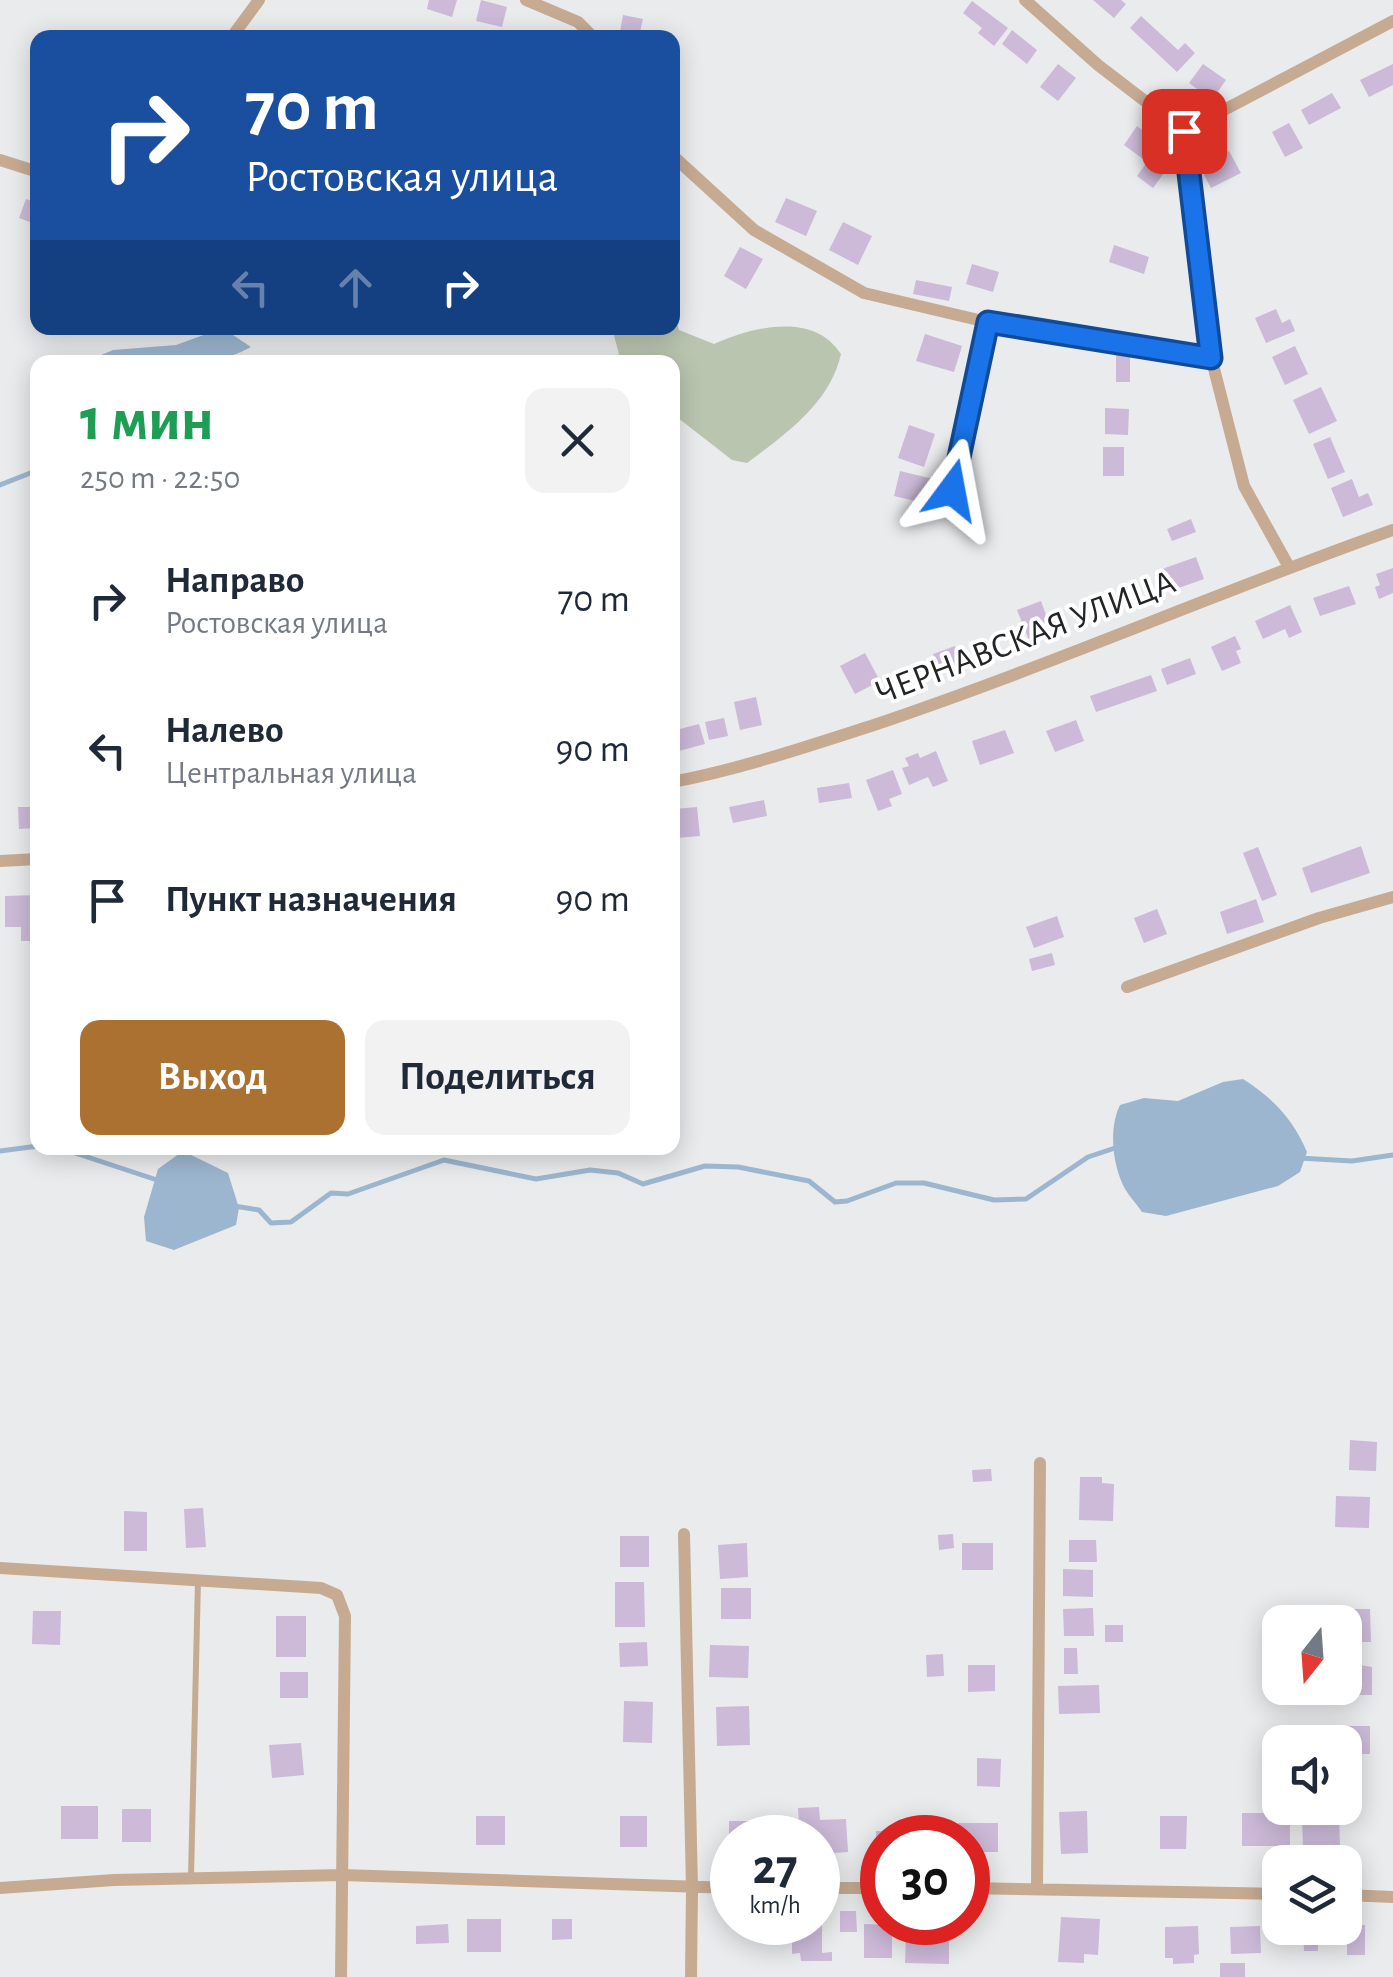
<!DOCTYPE html>
<html lang="ru">
<meta charset="utf-8">
<style>
body{margin:0;font-family:"Alegreya Sans",sans-serif;background:#f2f2f3;color:#1f2937;height:100vh;display:flex;flex-direction:column;font-size:38px;white-space:nowrap}
*{box-sizing:border-box;margin:0}
p{font-size:32px;color:#747a83}
.icon{flex:none;width:55px;height:55px;fill:none;stroke:currentColor;stroke-width:2;stroke-linecap:round;stroke-linejoin:round}
.map{position:relative;flex:1;overflow:hidden}
.sheet{position:absolute;left:30px;top:355px;width:650px;height:800px;display:flex;flex-direction:column;background:#fff;border-radius:20px;box-shadow:0 5px 25px #0003}
.sheet>*{flex:none}
.guide{position:absolute;left:30px;top:30px;width:650px;height:305px;border-radius:20px;box-shadow:0 5px 25px #0003;background:#1a4fa0;color:#fff;overflow:hidden}
.needle{width:65px;rotate:197deg}
.buttons{position:absolute;left:1262px;top:1605px;display:grid;gap:20px}
.buttons a{display:grid;place-items:center;width:100px;height:100px;border-radius:20px;background:#fff;box-shadow:0 5px 25px #0003;font-size:50px}
.speed{position:absolute;left:710px;top:1815px;display:flex;gap:20px;font-size:50px;font-weight:700;text-align:center}
.speed>*{display:grid;place-content:center;width:130px;height:130px;border-radius:50%;background:#fff;box-shadow:0 5px 25px #0003;line-height:1}
.speed small{font-size:25px;font-weight:400}
.speed .limit{border:15px solid #d22;background:#fff;color:#111}
.pin{position:absolute;display:grid;place-items:center;width:85px;height:85px;color:#fff;margin:-42px;border-radius:20px;box-shadow:0 5px 15px #0006}
.me{position:absolute;width:110px;margin:-55px;rotate:13deg;stroke-linejoin:round;filter:drop-shadow(0 0 8px #0008)}
.turn{display:flex;align-items:center;gap:35px;height:210px;padding:0 50px;font-size:45px}
.turn .icon{width:130px;height:130px;stroke-width:2.5}
.turn b{display:block;font-size:70px;line-height:85px}
.lanes{display:flex;align-items:center;height:95px;padding:0 50px;background:#0003;justify-content:center;gap:50px;direction:ltr}
.lanes .off{opacity:.35}
.round{display:grid;place-items:center;flex:none;width:105px;height:105px;border-radius:20px;background:#f2f2f3}
.headline{display:flex;align-items:center;justify-content:space-between;height:170px;padding:0 50px}
h1{font-size:60px;font-weight:700;line-height:75px;color:#1e9e55}
.action{display:flex;gap:20px;margin-top:auto;padding:20px 50px}
.action a{flex:1;height:115px;border-radius:20px;background:#ab7131;color:#fff;font-size:40px;font-weight:700;line-height:115px;text-align:center}
.action a+a{background:#f2f2f3;color:#1f2937}
ul{padding:0;list-style:none}
li{display:flex;align-items:center;gap:30px;height:150px;padding:0 50px}
li div{flex:1}
li b{display:block;font-size:38px}
li em{font-style:normal}
.map>svg:first-child{display:block}
</style>
<div class="map">
<svg width="1393" height="1977" viewBox="0 0 1393 1977">
<rect width="100%" height="100%" fill="#eaebed"/>
<!-- green -->
<path fill="#bac5b0" d="M673 312 679 330 714 344C753 327 813 311 841 354 830 403 786 434 747 463L732 460 673 414 672 362H621L612 328H672Z"/>
<!-- water -->
<path fill="#9cb6cf" d="M209 333H230L251 347C203 374 138 363 85 362L113 350 176 345Z
M1243 1079C1273 1098 1293 1119 1307 1152L1300 1172 1278 1186 1166 1216 1142 1212C1136 1203 1127 1194 1123 1185 1112 1162 1109 1127 1120 1105L1144 1098 1178 1101 1223 1082Z
M183 1151 228 1173 239 1208 236 1225 174 1250 146 1241 144 1217 158 1169Z"/>
<g fill="none" stroke-linecap="round" stroke-linejoin="round">
<!-- stream -->
<path stroke="#9cb6cf" stroke-width="5" d="M0 485 38 470
M60 1148 157 1180
M0 1151 38 1146
M1299 1158 1352 1161 1393 1155
M234 1206 259 1210 271 1223 291 1222 331 1193 348 1194 444 1160 536 1179 590 1170 618 1173 643 1184 705 1166 738 1167 809 1181 835 1202 847 1201 896 1183H924L994 1200 1026 1199 1088 1157 1118 1147"/>
</g>
<!-- building -->
<path fill="#ccbad8" d="M429 0H457L452 17 427 9Z
M481 0 507 7 502 27 476 21Z
M1093 0H1121L1126 4 1114 18Z
M972 1 1008 28 994 46 978 33 982 28 963 13Z
M623 15 643 19 639 36 620 32Z
M1141 16 1178 50 1185 43 1195 53 1177 72 1130 28Z
M1012 30 1037 50 1027 64 1002 44Z
M1058 64 1076 78 1058 101 1040 87Z
M1203 64 1226 80 1212 100 1189 83Z
M1393 64V85L1369 97 1360 80Z
M1332 93 1341 108 1309 125 1301 110Z
M1289 123 1303 148 1285 157 1272 132Z
M1137 126 1177 155 1153 188 1137 176 1147 162 1124 145Z
M1229 151 1241 173 1211 188 1200 167Z
M786 198 817 211 806 236 775 222Z
M26 199 38 203V225L19 218Z
M843 222 872 236 858 265 829 250Z
M1114 245 1149 257 1144 274 1109 262Z
M740 247 763 259 746 289 724 276Z
M972 264 999 272 993 292 966 284Z
M916 280 952 287 949 301 913 294Z
M1276 309 1282 323 1290 319 1295 331 1266 343 1255 318Z
M925 334 962 346 954 372 916 361Z
M1295 346 1308 374 1285 385 1272 357Z
M1116 350 1130 351V382H1116Z
M1321 387 1337 421 1309 434 1293 400Z
M1105 408 1129 409 1128 435 1105 434Z
M909 425 935 434 924 467 898 458Z
M1330 437 1345 472 1328 479 1313 444Z
M1103 447H1124V476H1103Z
M900 471 933 479 928 504 894 496Z
M1352 479 1359 497 1368 493 1373 505 1343 517 1331 488Z
M1191 519 1196 532 1172 541 1167 529Z
M1196 557 1204 579 1170 591 1162 569Z
M1393 568V593L1379 599 1375 587 1380 585 1376 574Z
M1349 586 1356 604 1320 616 1313 598Z
M1041 601 1052 632 1029 640 1017 610Z
M1290 605 1302 632 1289 638 1285 629 1263 639 1255 621Z
M1235 636 1241 649 1236 651 1241 663 1222 671 1211 647Z
M955 646 963 666 941 675 933 654Z
M865 653 880 681 855 694 840 666Z
M1190 658 1196 674 1167 685 1161 669Z
M1151 675 1157 691 1096 712 1090 696Z
M756 697 762 725 740 730 734 702Z
M724 718 728 736 709 740 705 722Z
M1076 720 1084 741 1055 752 1046 731Z
M699 724 705 744 675 752 672 731Z
M1005 730 1014 753 980 765 972 741Z
M936 751 948 781 933 787 928 777 909 785 902 768 909 766 905 758 918 753 920 758Z
M893 770 902 794 889 799 892 806 878 811 866 780Z
M849 783 852 798 819 803 817 788Z
M764 800 767 816 733 823 729 807Z
M18 807H38V828L19 829Z
M697 807 700 836 677 838 674 809Z
M1361 846 1370 873 1311 893 1302 868Z
M1258 847 1277 895 1262 901 1243 853Z
M38 895V941H21V927H5V896Z
M1256 899 1264 922 1227 934 1220 912Z
M1157 909 1167 934 1144 943 1134 918Z
M1057 916 1064 937 1034 948 1026 927Z
M1052 953 1055 965 1032 971 1029 959Z
M1350 1440 1377 1442 1376 1471 1349 1470Z
M991 1469 992 1481 973 1482 972 1470Z
M1080 1477H1102V1483L1114 1484 1113 1521 1079 1520Z
M1336 1496 1370 1497 1369 1528 1335 1527Z
M203 1508 206 1547 186 1548 184 1509Z
M124 1511 147 1512V1551H124Z
M953 1534 954 1548 939 1550 938 1535Z
M620 1536H649V1567H620Z
M1069 1540H1096L1097 1562H1069Z
M747 1543 748 1577 720 1579 718 1545Z
M962 1543H993V1570H962Z
M1063 1569 1093 1570V1597L1063 1596Z
M615 1582H644L645 1627H615Z
M721 1588H751V1619H721Z
M1093 1608 1094 1636H1064L1063 1609Z
M1335 1609H1370L1371 1642H1345V1622H1335Z
M33 1611H61L60 1645 32 1644Z
M276 1616H306V1657H276Z
M1105 1625H1123V1642H1105Z
M647 1642 648 1666 620 1667 619 1643Z
M710 1645 749 1646 748 1678 709 1677Z
M1064 1648H1077L1078 1674H1064Z
M943 1654 944 1676 927 1677 926 1655Z
M1348 1663 1372 1667V1695H1342Z
M968 1665H995V1691L968 1692Z
M280 1672H308V1698H280Z
M1099 1685 1100 1713 1059 1714 1058 1686Z
M624 1701 653 1702 652 1743 623 1742Z
M749 1706 750 1745 717 1746 716 1707Z
M1340 1726H1370V1754H1345V1742H1340Z
M301 1743 304 1775 272 1778 269 1745Z
M977 1758 1001 1759 1000 1787 977 1786Z
M61 1806H98V1839H61Z
M819 1807 820 1820 846 1819 848 1852 818 1854V1838H800L798 1808Z
M122 1809H151V1842H122Z
M1087 1811 1088 1853 1061 1854 1059 1812Z
M1242 1813H1290V1846H1242Z
M1339 1813 1340 1846 1303 1848 1302 1815Z
M476 1816H505V1845H476Z
M620 1816H647V1847H620Z
M1160 1816H1187L1186 1849H1160Z
M729 1821H759L760 1838H732V1853H729Z
M958 1823H998V1852H968V1838H958Z
M876 1831H905V1838H882V1852H876Z
M840 1911H856L857 1932H840Z
M1061 1917 1100 1919 1098 1955 1084 1954V1963L1058 1962Z
M467 1919H501V1952H467Z
M552 1919H572V1939L552 1940Z
M448 1924 449 1943 416 1944V1926Z
M864 1924 892 1925V1958H864Z
M792 1925H822V1953L832 1952V1961H801L800 1953 792 1954Z
M1347 1925H1365V1955H1347Z
M1198 1926 1199 1954 1194 1955V1963L1173 1964V1958H1165V1927Z
M1260 1926 1261 1953 1231 1954 1230 1927Z
M1303 1930H1318V1951H1304Z
M906 1934 949 1935V1964L905 1963Z
M1220 1963H1245V1977H1220Z"/>
<g fill="none" stroke-linecap="round" stroke-linejoin="round">
<!-- service -->
<path stroke="#c7aa92" stroke-width="6" d="M191 1877 198 1580"/>
<!-- minor -->
<path stroke="#c7aa92" stroke-width="12" d="M526 0 578 22 594 38
M1025 0 1098 65 1184 131 1211 357 1244 486 1289 567
M231 38 259 0
M1184 131 1393 21
M672 155 754 230 864 293 987 322 1211 357
M0 160 38 172
M952 490 987 322
M672 782C741 769 805 747 871 726 1047 667 1218 592 1393 530
M0 861 38 859
M1127 987 1319 918 1393 897
M684 1534 692 1888 691 1977
M0 1568 321 1588 337 1595 345 1616 341 1977
M0 1888 114 1880 342 1875 732 1888
M818 1888H882
M968 1888 1280 1894
M1037 1888 1040 1463
M1345 1895 1393 1897"/>
</g>
<g fill="none" stroke-linecap="round" stroke-linejoin="round">
<!-- route casing -->
<g stroke="#114b97" stroke-width="25">
<path id="route" d="M952 490 988 322 1211 358 1184 131"/>
</g>
<!-- route -->
<use href="#route" stroke="#1a73e8" stroke-width="18"/>
</g>
<g text-anchor="middle" stroke-width="8" stroke-linejoin="round" paint-order="stroke">
<!-- street labels -->
<g font-size="35" fill="#232425" stroke="#fff">
<text transform="translate(1025 636) rotate(-21)" y="12">ЧЕРНАВСКАЯ УЛИЦА</text>
</g>
</g>
</svg>
<div class="buttons">
<a><svg class="needle" viewBox="-14 -14 28 28"><path d="M0-13l5 13h-10z" fill="#e53935"/><path d="M0 13l5-13h-10z" fill="#747a83"/></svg></a>
<a><svg class="icon" aria-label="sound" viewBox="0 0 24 24"><path d="M4 9h4l5-4v14l-5-4H4zM17 9q2 3 0 6"/></svg></a>
<a><svg class="icon" aria-label="layers" viewBox="0 0 24 24"><path d="M12 4l9 5-9 5-9-5zM3 14l9 5 9-5"/></svg></a>
</div>
<div class="speed"><div>27<small>km/h</small></div><div class="limit">30</div></div>
<div class="pin" style="left:1184px;top:131px;background:#d93025"><svg class="icon" aria-label="arrive" viewBox="0 0 24 24"><path d="M6 21V4h12l-3 4 3 4H6"/></svg></div>
<svg class="me" style="left:952px;top:490px" viewBox="-20 -20 40 40"><path d="M0-17L14 15 0 8-14 15z" fill="#1a73e8" stroke="#fff" stroke-width="4"/></svg>
<div class="guide">
<div class="turn"><svg class="icon" aria-label="right" viewBox="0 0 24 24"><path d="M7 20v-9h11M14 6l5 5-5 5"/></svg><div><b>70 m</b>Ростовская улица</div></div>
<div class="lanes"><svg class="icon off" aria-label="left" viewBox="0 0 24 24"><path d="M17 20v-9H6M10 6l-5 5 5 5"/></svg><svg class="icon off" aria-label="ahead" viewBox="0 0 24 24"><path d="M12 20V5M6 11l6-6 6 6"/></svg><svg class="icon" aria-label="right" viewBox="0 0 24 24"><path d="M7 20v-9h11M14 6l5 5-5 5"/></svg></div>
</div>
<section class="sheet">
<div class="headline"><div><h1>1 мин</h1><p>250 m · 22:50</p></div><a class="round"><svg class="icon" aria-label="close" viewBox="0 0 24 24"><path d="M6 6l12 12M18 6L6 18"/></svg></a></div>
<ul>
<li><svg class="icon" aria-label="right" viewBox="0 0 24 24"><path d="M7 20v-9h11M14 6l5 5-5 5"/></svg><div><b>Направо</b><p>Ростовская улица</p></div><em>70 m</em></li>
<li><svg class="icon" aria-label="left" viewBox="0 0 24 24"><path d="M17 20v-9H6M10 6l-5 5 5 5"/></svg><div><b>Налево</b><p>Центральная улица</p></div><em>90 m</em></li>
<li><svg class="icon" aria-label="arrive" viewBox="0 0 24 24"><path d="M6 21V4h12l-3 4 3 4H6"/></svg><div><b>Пункт назначения</b></div><em>90 m</em></li>
</ul>
<div class="action"><a>Выход</a><a>Поделиться</a></div>
</section>
</div>
